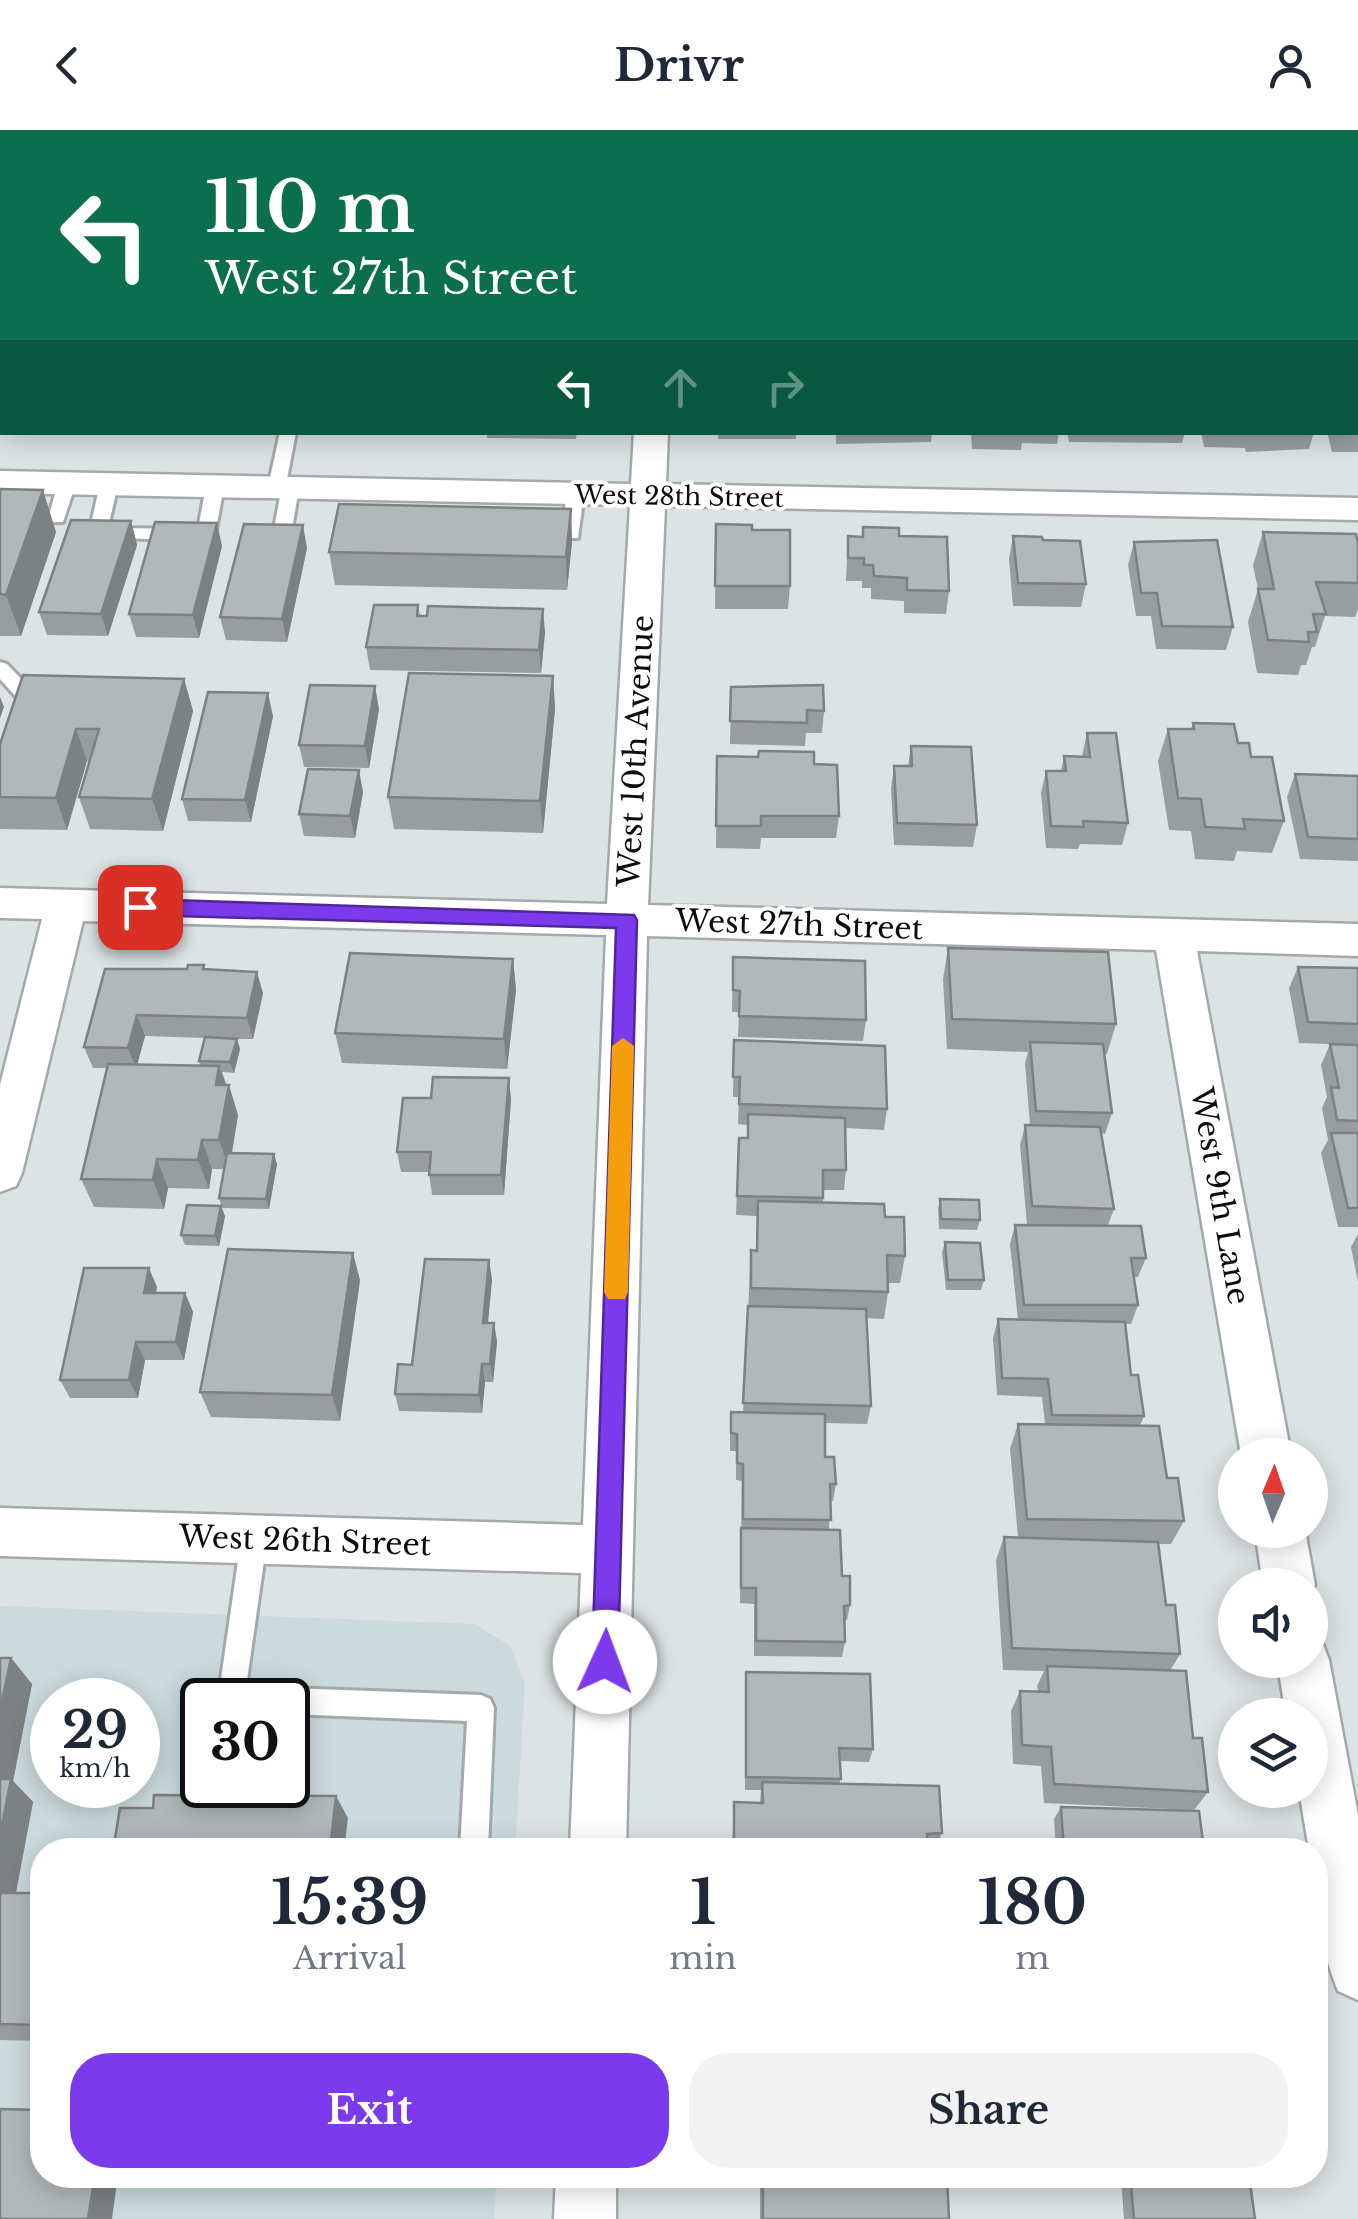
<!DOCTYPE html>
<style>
body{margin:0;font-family:"Libre Baskerville",serif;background:#f2f2f3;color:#1f2937;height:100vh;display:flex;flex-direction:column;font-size:38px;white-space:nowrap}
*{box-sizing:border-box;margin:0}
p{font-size:32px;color:#747a83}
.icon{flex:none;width:55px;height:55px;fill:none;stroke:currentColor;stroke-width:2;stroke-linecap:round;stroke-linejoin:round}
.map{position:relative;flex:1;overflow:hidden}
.side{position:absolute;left:30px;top:1708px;width:1298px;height:350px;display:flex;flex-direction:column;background:#fff;border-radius:40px;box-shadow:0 5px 25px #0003}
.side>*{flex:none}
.top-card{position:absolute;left:0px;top:0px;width:1360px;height:305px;box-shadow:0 5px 25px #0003;background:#0b6e4f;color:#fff;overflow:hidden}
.needle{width:65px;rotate:2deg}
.buttons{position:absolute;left:1218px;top:1308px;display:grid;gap:20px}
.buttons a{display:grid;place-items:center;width:110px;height:110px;border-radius:50%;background:#fff;box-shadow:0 5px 25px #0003;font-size:50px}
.speed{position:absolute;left:30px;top:1548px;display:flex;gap:20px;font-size:50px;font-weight:700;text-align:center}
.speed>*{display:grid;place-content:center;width:130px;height:130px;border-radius:50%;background:#fff;box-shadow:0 5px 25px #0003;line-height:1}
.speed small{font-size:25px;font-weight:400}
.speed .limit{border:5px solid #111;border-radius:15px;background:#fff;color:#111}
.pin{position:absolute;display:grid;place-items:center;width:85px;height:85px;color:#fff;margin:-42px;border-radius:20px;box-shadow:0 5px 15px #0006}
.me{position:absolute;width:110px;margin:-55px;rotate:2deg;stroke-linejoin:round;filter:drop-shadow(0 0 8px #0008)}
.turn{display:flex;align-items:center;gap:35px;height:210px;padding:0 40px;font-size:45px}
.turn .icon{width:130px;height:130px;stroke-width:2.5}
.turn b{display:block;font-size:70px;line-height:85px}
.lanes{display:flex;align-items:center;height:95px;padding:0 40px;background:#0003;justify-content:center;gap:50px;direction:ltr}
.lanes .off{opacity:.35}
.eta{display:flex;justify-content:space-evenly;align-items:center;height:170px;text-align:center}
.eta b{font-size:60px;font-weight:700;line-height:70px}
.action{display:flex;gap:20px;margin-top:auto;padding:20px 40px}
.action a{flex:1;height:115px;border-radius:40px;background:#7c3aed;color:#fff;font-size:40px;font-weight:700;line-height:115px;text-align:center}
.action a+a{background:#f2f2f3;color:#1f2937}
header{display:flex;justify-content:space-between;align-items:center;height:130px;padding:0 40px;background:#fff;font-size:45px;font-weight:700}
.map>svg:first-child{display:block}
</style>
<header><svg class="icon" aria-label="back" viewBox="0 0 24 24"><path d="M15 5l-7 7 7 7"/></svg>Drivr<svg class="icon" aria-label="person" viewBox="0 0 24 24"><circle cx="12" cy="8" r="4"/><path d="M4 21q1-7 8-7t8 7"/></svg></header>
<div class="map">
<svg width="1358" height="2089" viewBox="0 0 1358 2089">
<rect width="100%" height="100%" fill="#dce3e4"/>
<!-- built -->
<path fill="#cadadd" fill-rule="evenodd" d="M0 1476 475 1494 510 1516 525 1553 515 1720H42V2045H497L494 2089H0ZM52 1570H138V1655H52ZM202 1570H288V1655H202Z"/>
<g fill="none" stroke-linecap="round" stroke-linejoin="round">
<!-- service casing -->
<g stroke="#a4aaac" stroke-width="6">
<path id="service" d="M282 0H296V2H282Z
M452 0H466V2H452Z
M0 89 2 90V98L0 99Z
M280 302H296L286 354 299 358 292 399 283 405 274 399 281 361 268 357Z
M67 348 76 353 63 392 0 393V381L50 382 58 353Z
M109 349 118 354 108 398 198 399 206 356 215 351 221 352 224 356 215 405 206 411 92 407 89 403 100 354Z
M575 358 584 363 578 408H535V400L564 398 566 363Z
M0 532 7 534 30 558 53 559V569H18L0 549Z
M254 1398 263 1402 267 1410 246 1557 257 1561 261 1570H218L241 1410 245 1402Z
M288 1558 481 1565 490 1569 494 1578 488 1720H460L467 1591 288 1584V1570H275L279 1562Z"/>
</g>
<!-- minor casing -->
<g stroke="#a4aaac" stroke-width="5">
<path id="minor" d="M644 0H672V2H644Z
M634 302H668L666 354 1358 368V390L665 376 648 775 1358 794V826L1197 821 1291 1325H1241L1156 820 647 806 626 1720H570L581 1443 0 1426V1378L583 1395 606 805 83 791 22 1043 16 1056 0 1062V955L42 789 0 788V758L607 774 630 375 0 363V341L631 354Z
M1255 1400H1305L1315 1455 1310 1466V1455H1263Z
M1310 1507 1322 1512 1329 1530 1358 1685V1870L1338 1861C1320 1818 1315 1767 1315 1720H1309L1299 1660H1310V1585H1286L1277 1530H1310Z
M556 2045H616V2089H554Z"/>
</g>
<!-- tertiary casing -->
<g stroke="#a4aaac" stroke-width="5">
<path id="tertiary" d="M0 33H2V55H0Z"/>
</g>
<!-- service -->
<use href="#service" fill="#fff" fill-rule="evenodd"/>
<!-- minor -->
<use href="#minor" fill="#fff" fill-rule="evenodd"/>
<!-- tertiary -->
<use href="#tertiary" fill="#fff" fill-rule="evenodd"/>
</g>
<!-- wall -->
<path fill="#989ea0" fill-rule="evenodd" d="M23 0H90V2H23Z
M94 0H208L207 2H94Z
M211 0H279L278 2H212Z
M304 0H354L353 2H305Z
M375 0H423L422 2H375Z
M462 0H585V2H463Z
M718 0H773V2H718Z
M802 0H860V2H802Z
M884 0H940V2H884Z
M975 0H1036L1035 2H975Z
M1052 0H1114V2H1052Z
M1168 0H1270L1269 2H1168Z
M1280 0H1358V15V2H1281Z
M0 117H2V282L0 289Z
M1358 249V322H1332L1327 302H1358Z
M487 302H577L576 309 487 308Z
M718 302H796V309H718Z
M836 302H932L931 312 836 314Z
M971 302H1059L1057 314 1022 313 1021 320 972 319Z
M1067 302H1185L1182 313 1069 312Z
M1201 302H1314L1309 319 1246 322 1245 318 1204 317Z
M0 359 56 402 21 506H0Z
M571 379 572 412 567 460 335 455 329 422Z
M131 391 137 415 108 506 47 505 39 482Z
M716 394 752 400 790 456 788 479H715Z
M1263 402 1358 414V479L1355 487 1325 486 1315 517H1312L1306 535H1301L1298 545 1257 543 1248 492 1258 459 1253 435Z
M848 406H899L949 461 946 484 904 483V471L871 469V458H862V451H846Z
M1013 406 1043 410 1086 454 1081 477 1013 476 1009 429Z
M1134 412 1233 497 1226 520 1156 519 1151 486H1136L1128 435Z
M222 416 199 508 136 507 129 484Z
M307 418 287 512 226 510 220 487Z
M418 475 420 486 545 502 541 543 370 540 366 517Z
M553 546 555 579 543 703 394 699 388 667Z
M184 549 193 581 163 701 90 699 79 667 89 631H87L67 700 0 699V614Z
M731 557 824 581 822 603H806L805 616 730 614Z
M379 579 369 638 304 637 299 615Z
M273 586 251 692 188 691 182 669Z
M1193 593 1238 613 1251 627 1284 691 1272 723 1237 721 1234 731 1195 729 1191 701 1169 700 1158 631 1168 599H1191Z
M1087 603 1128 693 1122 715 1080 714 1078 719 1046 718 1041 663 1046 641H1061L1064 626H1082Z
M911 616 977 695 973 717 894 715 891 658 894 636H908Z
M717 626 814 634 839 686 836 708H761L760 719 716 718Z
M1295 644 1358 646V731L1300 729 1287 667Z
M363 662 355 708 304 706 299 684Z
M948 818 1116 894 1107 924H1105L1112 983 1105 1004 1101 1003 1114 1079 1108 1095 1146 1128 1138 1147H1134L1138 1175 1131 1194H1126L1131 1245 1144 1286 1140 1296 1167 1348 1184 1391 1171 1414H1158L1166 1475 1180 1524 1170 1541 1193 1608 1208 1662 1194 1680 1044 1673 1041 1636 1013 1634 1011 1581 1020 1561H1038L1037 1556 1044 1541 1003 1540 996 1430 1004 1407H1018L1010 1319 1018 1294H1045L1042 1267 997 1265 993 1208 998 1189 1018 1190 1010 1114 1015 1095H1027L1020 1015 1025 995H1030L1025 933 1028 922 947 919 943 849Z
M733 827 866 890 863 911 738 907 739 882H732Z
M513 829 516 860 507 939 342 933 335 903Z
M1298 837 1358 838V915L1299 913 1289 858Z
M205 840 263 863 253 909H237L240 919 234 943 222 942 238 985 232 1023 277 1034 269 1079 222 1078 219 1068 224 1039H212L209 1059 168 1058 164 1079 94 1077 81 1049 107 938H93L84 917ZM145 906 205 908 199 931 200 936 137 934Z
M734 910 887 979 884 1000 846 998V1040L844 1060H823V1072L885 1087 905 1126 900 1153H888V1162L884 1189 866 1188 871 1276 867 1294 825 1293V1327L836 1354 833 1371H830L829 1400 850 1475 847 1490 844 1491 845 1512 842 1527 754 1526V1474L740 1473 742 1351 736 1350V1321H730V1300L743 1283 751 1120 756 1121 757 1086 736 1085 739 1008H747V995L738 994 739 967H733Z
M1330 914 1358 915V1097H1338L1321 1023 1328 1010 1322 978 1327 967 1321 935Z
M431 968 511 969 504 1065H432L429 1042H401L397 1022Z
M940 1069 980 1090 977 1100 939 1099 938 1079Z
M221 1076 225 1086 219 1116 185 1115 181 1105Z
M1358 1104V1152L1351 1117Z
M945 1112 984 1150 981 1160H946L942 1122Z
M492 1149 488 1193H494L497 1212 493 1252H485L482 1283 399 1281 395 1264 412 1235Z
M360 1150 340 1291 211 1287 200 1262Z
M157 1157 156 1163H185L193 1182 184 1230H145L138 1268H70L60 1250Z
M0 1528H11L32 1554 13 1651 33 1672 16 1763H42V1911L0 1910Z
M746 1542 873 1619 869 1632 840 1631V1654L942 1703 935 1720H732L734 1672 760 1673 761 1660H745Z
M1061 1677 1204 1720H1056L1054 1689Z
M742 2045H947L949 2089H760V2048H742Z
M1124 2045H1249L1255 2089H1124L1121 2048Z"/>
<!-- shaded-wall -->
<path fill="#7c8182" d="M0 235 2 242V282L0 289Z
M43 360 56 402 21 506 6 465Z
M571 379 572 412 567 460 566 427Z
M131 391 137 415 108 506 101 484Z
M217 393 222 416 199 508 193 485Z
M303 395 307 418 287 512 282 489Z
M543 479 545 502 541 543 539 520Z
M553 546 555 579 543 703 540 671Z
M184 549 193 581 163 701 152 669Z
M375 556 379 579 369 638 365 616Z
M268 563 273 586 251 692 245 670Z
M0 567 4 577 0 588Z
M76 599 87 631 67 700 56 668Z
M359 640 363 662 355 708 350 686Z
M513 829 516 860 507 939 504 909Z
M257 842 263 863 253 909 247 888Z
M137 885 145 906 136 939 128 918Z
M237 909 240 919 234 943 230 932Z
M219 936 228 961 229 955 238 985 229 1039 219 1010 216 955Z
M509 948 511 969 504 1065 501 1045Z
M202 1010 212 1039 209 1059 198 1030Z
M274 1024 277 1034 269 1079 266 1069Z
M157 1029 168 1058 164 1079 153 1050Z
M221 1076 225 1086 219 1116 215 1106Z
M353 1123 360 1150 340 1291 332 1265Z
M489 1130 492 1149 486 1212 483 1193Z
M149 1138 157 1157 153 1181 144 1163Z
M185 1163 193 1182 184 1230 176 1212Z
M494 1193 497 1212 493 1252 490 1234Z
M136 1212 145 1230 138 1268 129 1250Z
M482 1234 485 1252 482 1283 479 1265Z
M11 1528 32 1554 13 1651 33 1672 12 1783 0 1773V1581Z
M336 1666 348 1688 344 1720H330Z
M95 2045H118L112 2089H88Z"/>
<!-- building -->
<path fill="#b1b8ba" stroke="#7c8182" stroke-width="2.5" d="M0 117H2V222H0Z
M0 359 43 360 6 465 0 464Z
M339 374 571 379 566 427 329 422Z
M71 390 131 391 101 484 39 482Z
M155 392 217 393 193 485 129 484Z
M244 394 303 395 282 489 220 487Z
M716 394 752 395V400H790V456H715Z
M863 397 899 398V406L947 407 949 461 907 460V448L874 446 873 435H864V428H848V406L863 407Z
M1263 402 1356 404 1358 414V453L1316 452 1326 484H1313L1317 502H1308L1309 512 1268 510 1258 459H1274Z
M1013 406 1042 407 1043 410 1080 411 1086 454 1018 453Z
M1217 410 1233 497 1162 496 1157 463H1141L1134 412Z
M374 475H418L417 486H427L428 476 543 479 539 520 366 517Z
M409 543 553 546 540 671 388 667Z
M23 545 184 549 152 669 79 667 99 599H76L56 668 0 667V614Z
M310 555 375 556 365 616 299 615Z
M823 555 824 581 807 580V593L730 591 731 557Z
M208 562 268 563 245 670 182 669Z
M1193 593 1234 594 1238 613H1249L1251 627H1272L1284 691 1243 689 1245 699 1205 697 1201 669 1178 668 1168 599H1194Z
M1087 603H1116L1128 693 1083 691 1084 697 1051 696 1046 641H1066L1064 626 1090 627Z
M911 616 971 617 977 695 897 693 894 636H912Z
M759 621 814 622V634L837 635 839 686H761V696H716L717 626 758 627Z
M308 639 359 640 350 686 299 684Z
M1295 644 1358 646V709L1308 707Z
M948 818 1108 822 1116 894 952 889Z
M350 823 513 829 504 909 335 903Z
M733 827 865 831 866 890 739 886 740 861 733 860Z
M188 835H204L203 839 257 842 247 888 137 885 128 918 84 917 105 839H187Z
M1298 837 1358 838V894L1308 892Z
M205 907 237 909 230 932 199 931Z
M734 910 885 916 887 979 739 974 740 947H733Z
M1030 912 1103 914 1112 983 1036 981Z
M1330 914 1358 915V991L1337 990 1331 957 1339 958Z
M108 934 219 936 216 955H229L219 1010H202L198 1030 157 1029 153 1050 81 1049Z
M433 947 509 948 501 1045H429L431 1022H397L403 968H431Z
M748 984 845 988 846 1040H823V1068L737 1066 739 1008H748Z
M1025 995 1100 997 1114 1079 1032 1076Z
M1331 1003H1358V1078H1348Z
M227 1023 274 1024 266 1069 219 1068Z
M940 1069 979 1070 980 1090 941 1089Z
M758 1071 884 1074 885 1087H904L905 1126 887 1125 888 1162 751 1158V1120L757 1121Z
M187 1075 221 1076 215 1106 181 1105Z
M1015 1095 1141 1096 1146 1128H1131L1138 1175H1024Z
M945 1112 980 1113 984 1150H948Z
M228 1119 353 1123 332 1265 200 1262Z
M425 1129 489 1130 483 1193H494L490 1234H482L479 1265 395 1264 398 1234 412 1235Z
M84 1138H149L144 1163H185L176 1212H136L129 1250H60Z
M748 1176 866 1179 871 1276 743 1273Z
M998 1189 1125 1192 1131 1245H1138L1144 1286 1052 1285 1048 1249 1002 1248Z
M731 1282 825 1284V1327H834L836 1354H830L831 1390 743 1389V1334L737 1333V1304L731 1303Z
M1018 1294 1159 1296 1167 1348H1178L1184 1391 1027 1389Z
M741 1398 840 1400 842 1446H850V1475L844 1476 845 1512 756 1511V1458H741Z
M1004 1407 1158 1412 1166 1475H1175L1180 1524 1012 1518Z
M0 1528H11L0 1581Z
M1047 1536 1186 1541 1193 1608H1202L1208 1662 1054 1654 1051 1617 1022 1615 1020 1561 1049 1562Z
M746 1542 870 1544 873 1619 839 1618 841 1649 746 1647Z
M0 1649H11L0 1705Z
M762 1652 939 1656 942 1703 927 1704 928 1720H734V1672L763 1673Z
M154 1665 336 1666 330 1720H113L120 1678H153Z
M1061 1677 1199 1681 1204 1720H1064Z
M0 1763H42V1895L0 1894Z
M0 1979 42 1980V2045H95L88 2089H0Z
M763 2045H947L949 2089H763Z
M1130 2045H1249L1255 2089H1134Z"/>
<!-- route -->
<path fill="#7c3aed" stroke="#51269a" stroke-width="2.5" d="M140 769 634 785 637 790 618 1532 614 1542 605 1545 596 1542 592 1532 616 798 140 785 130 777Z"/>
<!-- slow -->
<path fill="#f59e0b" d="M623 908 634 916 628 1162 625 1169H608L604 1162 612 916Z"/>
<g text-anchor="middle" stroke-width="8" stroke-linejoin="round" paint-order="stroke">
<!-- far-street labels -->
<g font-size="25" fill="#0b0d0e" stroke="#fff">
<text transform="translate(679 366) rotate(1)" y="9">West 28th Street</text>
</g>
<!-- street labels -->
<g font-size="30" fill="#0b0d0e" stroke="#fff">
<text transform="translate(636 621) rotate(-87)" y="10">West 10th Avenue</text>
<text transform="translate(799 795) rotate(2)" y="10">West 27th Street</text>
<text transform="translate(1220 1066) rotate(80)" y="10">West 9th Lane</text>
<text transform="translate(305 1411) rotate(2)" y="10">West 26th Street</text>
</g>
</g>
</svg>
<div class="buttons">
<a><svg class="needle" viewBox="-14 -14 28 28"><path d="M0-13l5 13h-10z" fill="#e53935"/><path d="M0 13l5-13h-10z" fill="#747a83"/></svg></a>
<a><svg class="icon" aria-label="sound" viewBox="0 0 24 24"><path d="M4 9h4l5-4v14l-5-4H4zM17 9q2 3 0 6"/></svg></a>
<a><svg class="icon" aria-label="layers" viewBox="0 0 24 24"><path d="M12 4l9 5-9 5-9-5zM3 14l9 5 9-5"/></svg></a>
</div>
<div class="speed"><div>29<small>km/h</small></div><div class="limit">30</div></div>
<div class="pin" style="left:140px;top:777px;background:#d93025"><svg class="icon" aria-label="arrive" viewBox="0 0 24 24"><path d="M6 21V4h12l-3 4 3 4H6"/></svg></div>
<svg class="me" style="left:605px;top:1532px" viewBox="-20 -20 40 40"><circle r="19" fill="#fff"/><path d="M0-13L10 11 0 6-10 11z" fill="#7c3aed"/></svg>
<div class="top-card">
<div class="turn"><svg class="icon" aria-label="left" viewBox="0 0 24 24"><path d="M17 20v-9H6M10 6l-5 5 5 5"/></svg><div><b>110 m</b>West 27th Street</div></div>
<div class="lanes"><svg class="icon" aria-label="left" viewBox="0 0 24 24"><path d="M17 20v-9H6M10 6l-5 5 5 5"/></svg><svg class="icon off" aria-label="ahead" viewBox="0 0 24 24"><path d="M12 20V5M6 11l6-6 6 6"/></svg><svg class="icon off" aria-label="right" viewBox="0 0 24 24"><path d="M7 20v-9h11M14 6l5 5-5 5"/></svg></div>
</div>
<section class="side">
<div class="eta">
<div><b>15:39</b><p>Arrival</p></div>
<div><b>1</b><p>min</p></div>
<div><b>180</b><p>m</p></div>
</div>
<div class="action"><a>Exit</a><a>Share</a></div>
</section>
</div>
